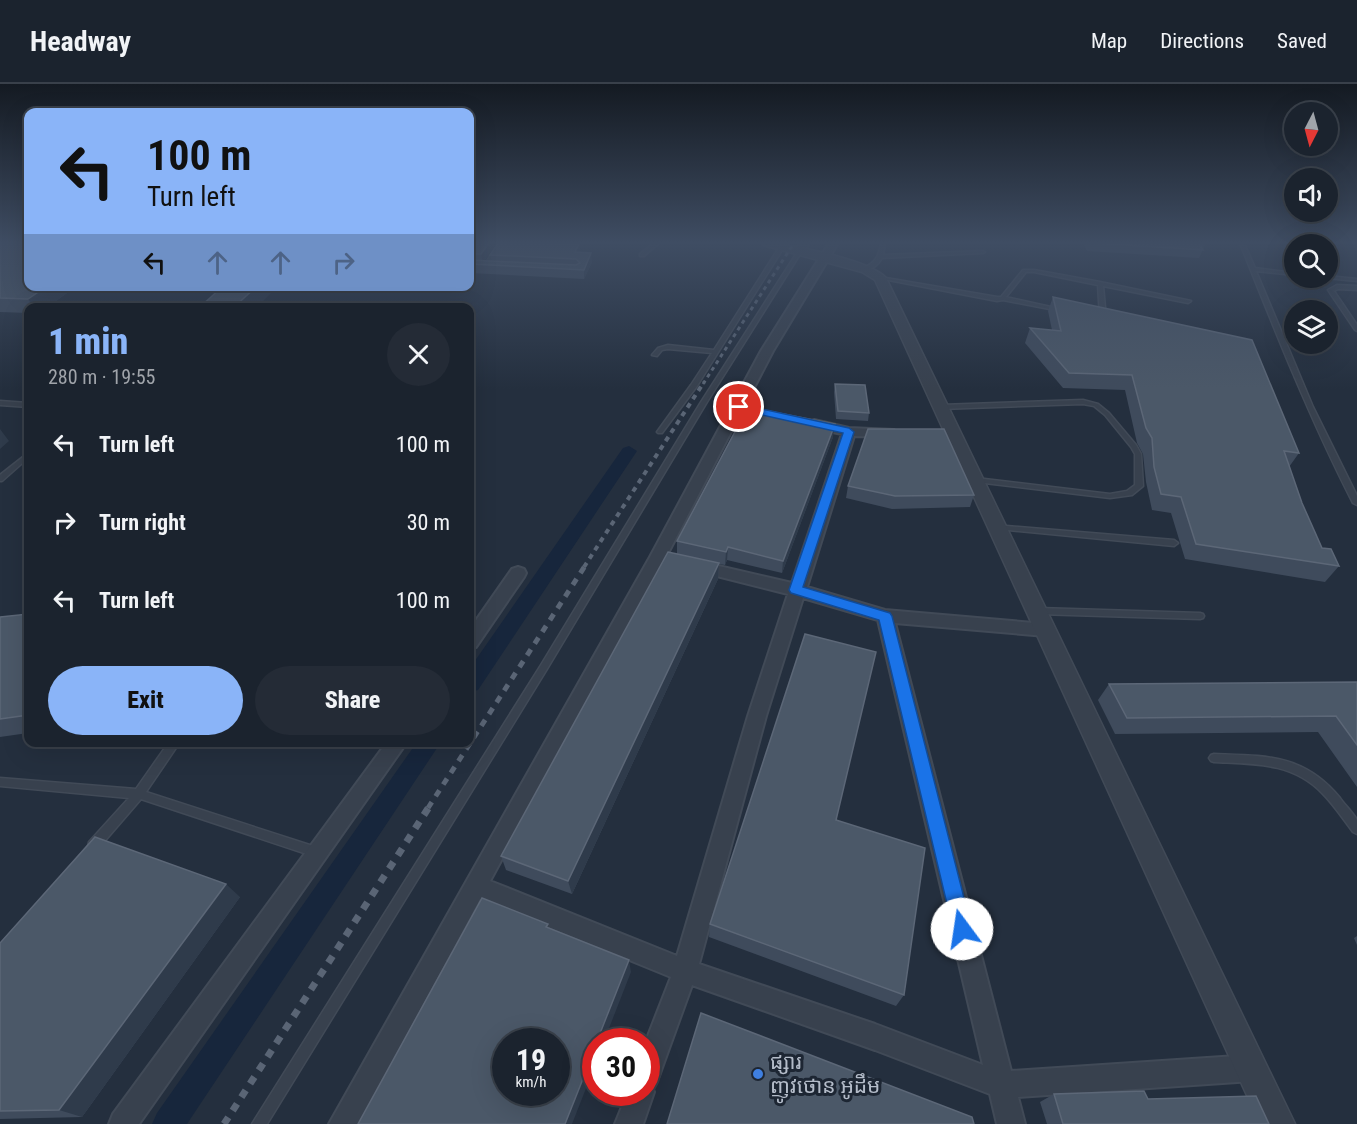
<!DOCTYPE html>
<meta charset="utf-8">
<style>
body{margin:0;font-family:"Roboto Condensed","Noto Sans Khmer",sans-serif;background:#242b36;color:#f1f3f6;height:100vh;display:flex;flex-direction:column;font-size:22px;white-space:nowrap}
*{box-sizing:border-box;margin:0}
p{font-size:20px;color:#a0a4aa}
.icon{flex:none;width:33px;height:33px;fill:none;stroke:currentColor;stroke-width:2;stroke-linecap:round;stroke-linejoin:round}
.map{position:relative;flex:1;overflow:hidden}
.drawer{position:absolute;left:24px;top:219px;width:450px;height:444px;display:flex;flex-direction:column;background:#1b232e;border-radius:12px;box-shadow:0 6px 24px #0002,0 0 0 2px #39404a}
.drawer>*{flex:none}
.guide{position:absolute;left:24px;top:24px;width:450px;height:183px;border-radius:12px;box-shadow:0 6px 24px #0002,0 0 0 2px #39404a;background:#8ab4f8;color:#111;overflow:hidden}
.needle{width:39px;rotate:186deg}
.controls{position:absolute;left:1284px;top:18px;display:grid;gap:12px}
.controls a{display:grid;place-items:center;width:54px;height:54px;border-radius:50%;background:#1b232e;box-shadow:0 6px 24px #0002,0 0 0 2px #39404a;font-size:30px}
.speed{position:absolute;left:492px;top:944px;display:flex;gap:12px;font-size:30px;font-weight:700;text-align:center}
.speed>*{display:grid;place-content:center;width:78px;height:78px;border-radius:50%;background:#1b232e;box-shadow:0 6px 24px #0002,0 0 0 2px #39404a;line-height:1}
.speed small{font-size:15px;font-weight:400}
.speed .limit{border:9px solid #d22;background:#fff;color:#111}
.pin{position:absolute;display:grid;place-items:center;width:51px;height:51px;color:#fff;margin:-26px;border:3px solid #fff;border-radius:50%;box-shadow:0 2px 6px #0007}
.me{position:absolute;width:66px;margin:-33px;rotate:346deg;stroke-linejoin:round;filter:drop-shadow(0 0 4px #0008)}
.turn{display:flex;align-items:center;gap:21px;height:126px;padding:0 24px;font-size:27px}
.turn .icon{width:78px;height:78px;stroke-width:2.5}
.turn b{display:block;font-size:42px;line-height:51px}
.lanes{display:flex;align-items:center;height:57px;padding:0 24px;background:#0003;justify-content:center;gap:30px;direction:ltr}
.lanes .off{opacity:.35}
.round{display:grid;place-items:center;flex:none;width:63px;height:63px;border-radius:32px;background:#242b36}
.summary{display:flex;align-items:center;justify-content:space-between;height:102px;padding:0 24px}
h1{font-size:36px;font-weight:800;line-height:45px;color:#8ab4f8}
.action{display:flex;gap:12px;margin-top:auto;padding:12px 24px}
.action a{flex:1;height:69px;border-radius:36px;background:#8ab4f8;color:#111;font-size:24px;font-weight:800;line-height:69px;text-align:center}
.action a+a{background:#242b36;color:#f1f3f6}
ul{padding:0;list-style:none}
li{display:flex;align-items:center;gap:18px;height:78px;padding:0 24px}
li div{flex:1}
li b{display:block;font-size:22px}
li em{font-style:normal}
header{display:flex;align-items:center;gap:36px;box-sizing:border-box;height:84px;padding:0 30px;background:#1b232e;border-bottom:2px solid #39404a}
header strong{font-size:28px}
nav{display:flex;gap:33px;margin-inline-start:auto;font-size:21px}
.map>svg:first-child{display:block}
</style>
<header>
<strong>Headway</strong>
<nav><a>Map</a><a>Directions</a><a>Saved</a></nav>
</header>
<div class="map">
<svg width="1357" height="1040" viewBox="0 0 1357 1040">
<rect width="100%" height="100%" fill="#242f3e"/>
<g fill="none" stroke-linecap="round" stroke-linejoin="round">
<!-- canal -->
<path fill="#17263c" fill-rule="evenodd" d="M629 362 637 367 478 606 470 608V584L623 364Z
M417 658H441L187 1040H152L157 1029Z"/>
<!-- service casing -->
<g stroke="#414a57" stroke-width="3">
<path id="service" d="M499 159H503L488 182 491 183 489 184H483V183Z
M654 159H659L644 172H640V170Z
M881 159H885L883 171 983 167 985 168 983 169 882 174C878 181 872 186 864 186V184C876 178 879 172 881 159Z
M1240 159H1244L1255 184 1294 189V191L1256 187 1313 323 1357 412V421L1353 419C1310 335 1275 247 1240 159Z
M1294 159H1299V160H1295Z
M780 162 784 163 697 302 662 349H658L657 348 691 301 712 269 668 265 662 266 657 272 652 271 658 264 668 261 714 266Z
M800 166 802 167 707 318 547 585 267 1040H252L541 581 701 318 798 167Z
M1023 186H1034L1100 198 1191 217 1188 219 1103 202 1106 234 1103 236 1100 234 1098 201 1034 188H1026L1006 213 1060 225V227L1003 216 997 217 878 194 880 193 997 213H1001Z
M1328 192 1357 195V197L1326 194Z
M1337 201 1357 202V206L1338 205 1334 207 1357 241V247L1355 246 1328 206Z
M1083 316 1098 320 1109 329 1136 361 1141 370 1143 402 1132 411 1110 414 976 398 973 396 976 394 1110 410 1127 407 1135 401V370L1131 363 1105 331 1094 322 1083 320 941 325 938 323 941 321Z
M0 317 28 319V323L0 321Z
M28 369V374L2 397H0V391Z
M995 441 1174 456 1178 459 1174 462 998 445H995L994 443Z
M1038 524 1200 529 1203 530 1204 532 1203 534 1200 535 1038 530 1034 527Z
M169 658H180L146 708 319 764 323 765 324 769 323 773 319 774 141 715 97 766 93 767 89 766 88 762 89 758 129 714 0 702V694L136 705Z
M1214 670C1266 672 1304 670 1340 714 1344 720 1354 730 1357 736 1357 740 1357 746 1357 750L1353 748C1343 735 1334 721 1322 709 1292 678 1254 680 1214 678L1211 677 1209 674 1211 671Z"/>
</g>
<!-- minor casing -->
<g stroke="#414a57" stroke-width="4">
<path id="minor" d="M800 159H809L803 169 800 170 795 167Z
M829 159H838L773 267 666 473 490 797 677 872 748 632 788 510 697 487 691 486 689 482 691 478 697 477 792 499 842 350 809 343 808 340 814 336 849 344 894 346 896 349 889 353 854 352 807 503 885 526 1046 540 1052 541 1055 546 1052 551 1046 552 895 539 1011 987 1252 971 1261 975 1265 984 1261 993 1252 997 1018 1013 1025 1040H997L990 1010 875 966 692 901 659 992 655 1001 652 1003 654 1008 643 1040H615L628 1008H646V957L671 893 480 815 358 1040H329L650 473 761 267ZM803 514 878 536 983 981 875 940 699 880 766 632Z
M518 483 524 485 526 489 524 493 476 563 470 564V545L512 485Z
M387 658H407L139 1040H109L113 1030Z"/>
</g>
<!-- tertiary casing -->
<g stroke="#414a57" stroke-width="3">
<path id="tertiary" d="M761 159C787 159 870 176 886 194L1295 1040H1260L875 196 862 188 763 161Z"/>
</g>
<!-- service -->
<use href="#service" fill="#38414e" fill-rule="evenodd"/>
<!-- minor -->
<use href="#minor" fill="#38414e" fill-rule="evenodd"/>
<!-- tertiary -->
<use href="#tertiary" fill="#38414e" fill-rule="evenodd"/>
<!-- rail-far3 -->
<path stroke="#5a6575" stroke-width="3" stroke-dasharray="4 4" stroke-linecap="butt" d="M703 300 794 159"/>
<!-- rail-far2 -->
<path stroke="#5a6575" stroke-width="4" stroke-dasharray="5 5" stroke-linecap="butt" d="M584 483 704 298"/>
<!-- rail-far1 -->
<path stroke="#5a6575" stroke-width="5" stroke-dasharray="7 7" stroke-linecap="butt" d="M428 724 585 482"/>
<!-- rail -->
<path stroke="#5a6575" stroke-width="7" stroke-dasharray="8 8" stroke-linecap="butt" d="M224 1040 429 723"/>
</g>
<!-- wall -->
<path fill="#3f4b5c" d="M0 159 28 202H77L46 224H28V229L0 228Z
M470 159H496L484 177H492L490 171 580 168 592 178 584 195 470 189Z
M1083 159H1206L1199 174 1087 167Z
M1053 213 1299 369 1289 383 1302 419 1322 464 1339 482 1325 498 1185 475 1171 429 1152 426 1146 398 1143 370 1137 359 1125 306 1063 304 1025 259 1030 244 1052 246 1048 227Z
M835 300 869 329 868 337 836 335 834 308Z
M833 353 782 489 727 476 725 481 719 480 718 495 572 810 506 786 501 772 677 470V457Z
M848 402 974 411 970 423 892 425 846 414Z
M28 530V649L0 653V533Z
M1357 598V703L1318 648 1115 650 1098 616 1109 600Z
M836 736 904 911 896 922 709 853 710 840Z
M240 813 82 1033 0 1035V859Z
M1357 852V861L1354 854Z
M1054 1010 1148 1015 1269 1040H1047L1040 1018Z"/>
<!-- shaded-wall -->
<path fill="#2f3b4b" d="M489 159H496L483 179 481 170Z
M579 160 580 168 576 177 575 168Z
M591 169 592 178 584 195V186Z
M47 202H77L46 224H34L28 215Z
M257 202H278L256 224H233Z
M835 340 833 353 782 489 783 477Z
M0 345 9 357 0 365Z
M728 463 727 476 725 481 726 468Z
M719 479 718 495 572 810 568 797Z
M226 800 240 813 82 1033 59 1026Z
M629 876 631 888 604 957H597Z
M596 962V979L572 1040H565Z"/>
<!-- building -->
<path fill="#4b5868" stroke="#5c6777" stroke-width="1.5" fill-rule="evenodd" d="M0 159H28V202H47L28 215 0 214Z
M470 159H489L481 170H470Z
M498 159 579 160 575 168 591 169 584 186 470 180V176L576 181 580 179 576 175 490 171Z
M1094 159H1198L1203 166Z
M223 202H257L233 224H199Z
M1053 213 1252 256 1299 369 1284 367 1302 419 1322 464 1331 465 1339 482 1196 460 1181 413 1161 410 1154 383 1152 354 1146 344 1132 291 1069 289 1030 244 1061 247Z
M835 300 865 301 869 329 838 327Z
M748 323 835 340 783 477 728 463 726 468 677 457Z
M868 345H944L974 411 895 412 848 402Z
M668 468 719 479 568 797 501 772Z
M28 530V631L0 635V533Z
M805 550 876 568 836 736 925 764 904 911 710 840Z
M1357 598V661L1336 632 1127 634 1109 600Z
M95 753 226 800 59 1026 0 1027V859Z
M482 814 548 840 546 843 629 876 597 957H596V962L565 1040H358ZM506 957H556V1008H506Z
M701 929 972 1033 974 1040H667Z
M1144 1007 1148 1015 1256 1012 1269 1040H1063L1054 1010Z"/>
<!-- sky -->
<linearGradient id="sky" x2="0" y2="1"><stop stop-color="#141a22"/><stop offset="0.52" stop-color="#3f4d63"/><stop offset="1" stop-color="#3f4d63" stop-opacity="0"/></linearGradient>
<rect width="1357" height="305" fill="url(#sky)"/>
<!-- route -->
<path fill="#1a73e8" stroke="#114b97" stroke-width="1.5" d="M739 320 849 344 854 348 803 503 890 529 892 532 972 845 969 852 962 854 955 852 953 845 879 536 791 509 789 506 843 349 735 325V321Z"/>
<!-- markers -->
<circle fill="#3f7fe0" stroke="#1d2633" stroke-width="2" cx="758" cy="990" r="6"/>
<g text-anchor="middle" stroke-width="6" stroke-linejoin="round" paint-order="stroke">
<!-- near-poi labels -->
<g font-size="21" fill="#b4bcc9" stroke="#1d2633" text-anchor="start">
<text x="770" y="985">ផ្សារ<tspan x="770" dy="24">ញូវថោន អូដឹម</tspan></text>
</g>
</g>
</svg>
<div class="controls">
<a><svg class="needle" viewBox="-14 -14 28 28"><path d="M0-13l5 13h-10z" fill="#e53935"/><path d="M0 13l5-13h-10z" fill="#a0a4aa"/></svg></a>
<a><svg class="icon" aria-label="sound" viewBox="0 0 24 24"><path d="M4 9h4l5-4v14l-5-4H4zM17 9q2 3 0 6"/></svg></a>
<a><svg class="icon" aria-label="search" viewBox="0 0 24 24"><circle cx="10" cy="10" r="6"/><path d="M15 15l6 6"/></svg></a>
<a><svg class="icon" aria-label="layers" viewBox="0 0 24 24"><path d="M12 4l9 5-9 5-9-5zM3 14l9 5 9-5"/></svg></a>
</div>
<div class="speed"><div>19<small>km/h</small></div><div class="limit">30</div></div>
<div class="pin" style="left:739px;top:323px;background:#d93025"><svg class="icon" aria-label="arrive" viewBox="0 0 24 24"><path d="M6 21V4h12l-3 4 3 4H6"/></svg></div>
<svg class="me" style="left:962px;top:845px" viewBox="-20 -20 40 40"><circle r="19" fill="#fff"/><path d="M0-13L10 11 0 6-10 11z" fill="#1a73e8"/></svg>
<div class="guide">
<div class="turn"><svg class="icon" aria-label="left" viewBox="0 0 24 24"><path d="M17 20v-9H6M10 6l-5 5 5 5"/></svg><div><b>100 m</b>Turn left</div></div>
<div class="lanes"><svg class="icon" aria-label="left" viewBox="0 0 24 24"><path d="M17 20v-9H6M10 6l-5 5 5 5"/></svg><svg class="icon off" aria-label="ahead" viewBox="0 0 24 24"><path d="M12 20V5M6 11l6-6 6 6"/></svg><svg class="icon off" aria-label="ahead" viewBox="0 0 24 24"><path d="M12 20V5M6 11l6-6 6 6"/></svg><svg class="icon off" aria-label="right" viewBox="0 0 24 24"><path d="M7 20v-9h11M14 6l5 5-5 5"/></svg></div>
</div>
<section class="drawer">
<div class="summary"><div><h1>1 min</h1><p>280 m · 19:55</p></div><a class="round"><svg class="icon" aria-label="close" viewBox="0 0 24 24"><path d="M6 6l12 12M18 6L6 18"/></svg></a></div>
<ul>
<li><svg class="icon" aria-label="left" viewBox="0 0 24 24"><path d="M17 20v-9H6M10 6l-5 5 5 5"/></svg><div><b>Turn left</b></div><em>100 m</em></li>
<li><svg class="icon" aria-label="right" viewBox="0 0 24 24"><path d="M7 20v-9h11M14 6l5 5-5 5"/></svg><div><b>Turn right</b></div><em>30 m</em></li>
<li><svg class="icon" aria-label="left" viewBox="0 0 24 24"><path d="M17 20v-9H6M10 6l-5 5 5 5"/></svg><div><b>Turn left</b></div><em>100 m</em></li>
</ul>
<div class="action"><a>Exit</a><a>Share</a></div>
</section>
</div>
